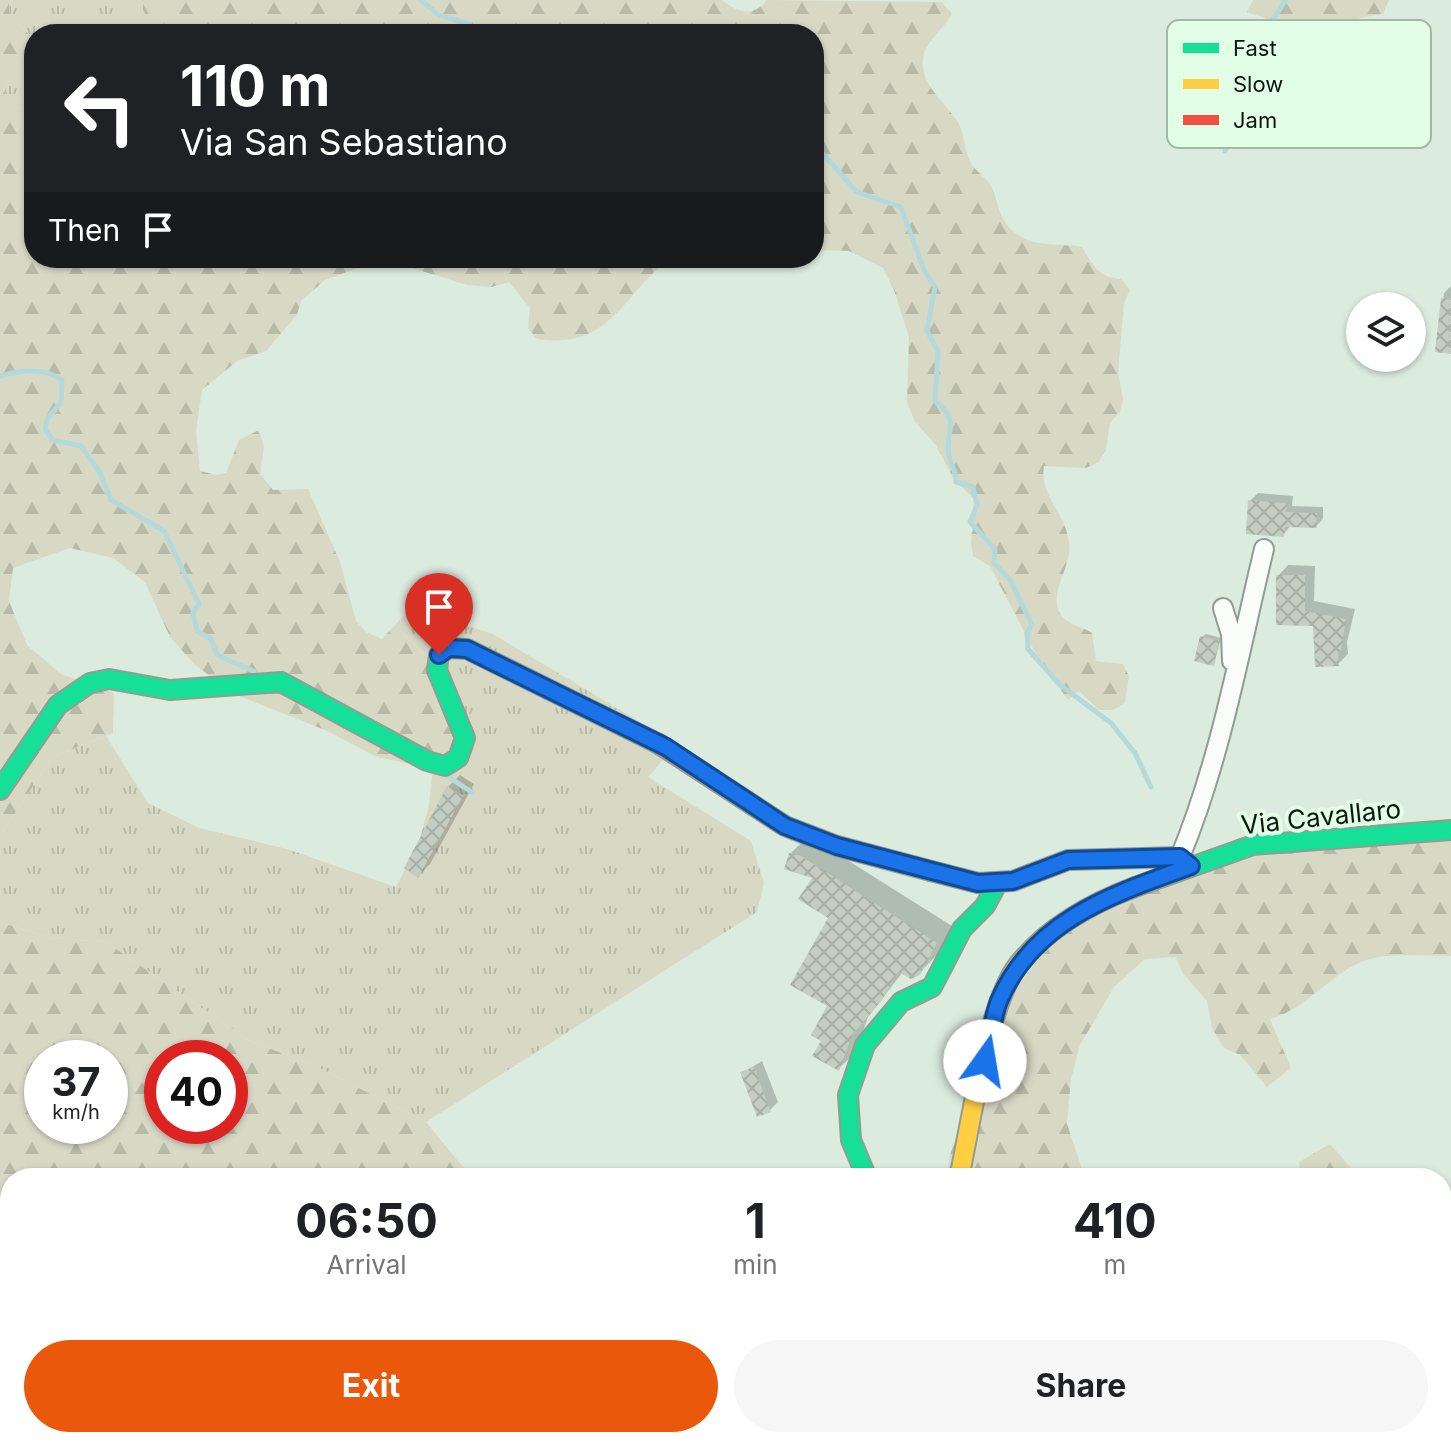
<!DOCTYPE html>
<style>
body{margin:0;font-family:Inter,sans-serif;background:#f6f6f6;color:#202124;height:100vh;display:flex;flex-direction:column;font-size:30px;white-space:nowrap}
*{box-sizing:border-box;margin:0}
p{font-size:26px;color:#757577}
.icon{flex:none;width:44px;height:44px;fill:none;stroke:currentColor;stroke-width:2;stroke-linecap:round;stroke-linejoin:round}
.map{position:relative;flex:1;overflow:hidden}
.drawer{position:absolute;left:0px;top:1168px;width:1452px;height:280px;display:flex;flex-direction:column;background:#fff;border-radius:32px 32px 0 0;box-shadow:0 2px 6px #0004}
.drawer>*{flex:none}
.guide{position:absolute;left:24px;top:24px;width:800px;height:244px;border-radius:32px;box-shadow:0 2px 6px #0004;background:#202124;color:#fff;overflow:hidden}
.buttons{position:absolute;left:1346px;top:292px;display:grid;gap:16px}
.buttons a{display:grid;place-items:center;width:80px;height:80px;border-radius:50%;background:#fff;box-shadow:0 2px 6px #0004;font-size:40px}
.speed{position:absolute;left:24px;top:1040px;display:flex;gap:16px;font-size:40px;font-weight:700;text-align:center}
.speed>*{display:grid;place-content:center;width:104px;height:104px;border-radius:50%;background:#fff;box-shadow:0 2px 6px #0004;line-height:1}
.speed small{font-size:20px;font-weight:400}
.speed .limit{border:12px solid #d22;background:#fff;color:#111}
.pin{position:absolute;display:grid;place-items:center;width:68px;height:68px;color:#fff;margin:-82px -34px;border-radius:50% 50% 50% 0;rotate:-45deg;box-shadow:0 0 8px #0007}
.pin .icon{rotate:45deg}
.me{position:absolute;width:88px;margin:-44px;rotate:13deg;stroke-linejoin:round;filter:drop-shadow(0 0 6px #0008)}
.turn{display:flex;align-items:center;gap:28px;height:168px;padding:0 24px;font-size:36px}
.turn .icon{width:104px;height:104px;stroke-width:2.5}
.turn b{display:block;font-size:56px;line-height:68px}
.then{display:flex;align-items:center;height:76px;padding:0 24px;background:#0003;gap:16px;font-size:30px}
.eta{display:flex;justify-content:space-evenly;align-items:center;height:136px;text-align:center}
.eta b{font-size:48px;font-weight:700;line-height:56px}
.primary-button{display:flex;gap:16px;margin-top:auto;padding:16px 24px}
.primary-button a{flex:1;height:92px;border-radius:48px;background:#ea580c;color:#fff;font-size:32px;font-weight:700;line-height:92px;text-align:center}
.primary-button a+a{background:#f6f6f6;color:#202124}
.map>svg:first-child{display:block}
</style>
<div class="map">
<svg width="1451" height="1448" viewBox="0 0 1451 1448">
<defs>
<pattern id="grass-tufts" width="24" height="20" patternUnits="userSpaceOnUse" patternTransform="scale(2)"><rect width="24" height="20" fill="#d8d9c5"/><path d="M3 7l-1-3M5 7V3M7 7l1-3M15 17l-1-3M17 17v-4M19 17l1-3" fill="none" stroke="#b8baa8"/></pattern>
<pattern id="forest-firs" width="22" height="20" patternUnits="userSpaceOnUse" patternTransform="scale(2)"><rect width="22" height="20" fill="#d8d9c5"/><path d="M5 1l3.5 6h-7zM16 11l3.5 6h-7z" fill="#b8baa8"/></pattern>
<pattern id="building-cross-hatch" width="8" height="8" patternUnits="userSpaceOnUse" patternTransform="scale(2)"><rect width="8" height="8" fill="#c4cdc1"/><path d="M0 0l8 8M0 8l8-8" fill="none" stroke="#a7afa5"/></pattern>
</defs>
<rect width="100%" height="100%" fill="#dbebde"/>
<!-- grass -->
<path fill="url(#grass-tufts)" d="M9 0H143V10L179 25 184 34H34V114L16 107 5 97 7 83 26 64 31 36 10 17Z
M412 607 493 634 677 744 648 777 751 841 764 883 757 912 426 1122 315 1066 248 1040 106 942 51 938 0 922V835L53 757 106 736 148 803 199 828 287 849 396 887 419 842 429 805 443 670 394 626Z
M0 1316 10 1333V1438H37L55 1448H0Z
M275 1438H445L457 1440 465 1448H284Z"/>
<!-- forest -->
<path fill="url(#forest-firs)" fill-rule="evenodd" d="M0 0H9L10 17 31 36 26 64 7 83 5 97 16 107 34 114V258H670C622 295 611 350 537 339L528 328 530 308 509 282 492 287 467 285 409 267 369 264 325 280 301 301 297 315 266 351 237 361 202 390 196 430 200 471 216 475 226 473 239 440 259 430 264 447 260 474 273 490 308 489 340 562 356 621 366 632 382 639 394 626 443 670 464 721 452 751 430 768 377 757 325 730 234 694 194 664 170 637 145 582 113 558 70 548 13 568 9 601 27 645 61 674 114 693 113 733 53 757 0 835Z
M143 0H722C737 12 753 18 767 0L941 2 952 13C945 29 925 41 923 59 920 85 946 103 958 122 965 135 964 151 971 163 976 172 986 177 991 186 999 203 999 223 1017 234 1037 248 1060 243 1082 247 1093 266 1098 277 1121 279L1130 290 1124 303 1118 372 1123 399 1120 412 1110 423 1106 449 1099 462 1086 468 1044 466C1039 495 1066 514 1069 542 1073 565 1051 588 1058 609 1063 625 1080 625 1092 633L1096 661 1123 664 1129 676 1125 703 1113 710H1099L1079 691 1068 700 1038 658 990 566 973 556 971 542 975 500 953 478 936 445 915 422 907 402 909 337 894 290 883 268 849 251 814 250V34H184L179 25 150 22 143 10Z
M1253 0H1389L1383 14C1348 19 1335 23 1314 52H1300L1288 26 1247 12Z
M1451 828V956C1421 956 1387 951 1359 963 1331 975 1304 1010 1270 1019L1291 1068 1267 1087 1240 1055 1224 1048 1212 1028 1207 1001 1182 972 1176 957 1145 959 1114 987 1080 1045 1071 1079 1067 1124 1085 1178H947L950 1155 994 1019 1064 923 1143 872Z
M0 922 51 938 106 942 248 1040 315 1066 426 1122 472 1178H10V1333L0 1316ZM42 1058H110V1126H42ZM162 1058H230V1126H162Z
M1330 1144 1360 1178H1301L1299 1162Z
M1442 1217 1451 1220V1448H869L876 1438H1442Z
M37 1438H275L284 1448H55Z
M445 1438H568L567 1448H465L457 1440Z"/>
<!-- shadow -->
<path fill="#0003" d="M1451 286V352L1437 350 1444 293Z
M1258 493 1293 496 1292 506 1323 507V519L1316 526 1291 525 1283 535 1250 501Z
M1288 565 1315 566 1314 601 1355 609 1347 642 1348 654 1338 664 1314 624 1278 576Z
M1206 634 1221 638 1214 664 1202 637Z
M460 775 474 784 430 864 418 876 448 787Z
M806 838 817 841 952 926 936 956 919 973H902L868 1017 855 1053 839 1068 830 1005 831 917 815 877 790 854Z
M762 1061 778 1102 770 1110 742 1073Z"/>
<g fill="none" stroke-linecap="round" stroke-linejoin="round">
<!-- stream -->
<path stroke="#b4d9db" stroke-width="5" d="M421 0 439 15 469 24 474 34
M814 144 857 192 901 207 924 270 935 287 927 331 938 351 935 401C962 421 944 433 949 456 951 466 956 470 956 482L973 487 977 505 970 522 995 549 994 563 1010 580 1032 625 1027 633 1028 649 1059 684 1111 723 1135 753 1151 787
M1225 151 1263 84 1259 39 1286 0
M0 376C21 370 44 367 62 380L61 403 48 417 45 429 53 440 81 446 99 471 111 500 164 531 199 604 193 613 197 631 211 639 217 655 255 672
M447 776 473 793
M0 1280 10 1288
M197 1438 212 1448"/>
</g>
<!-- building -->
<path fill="url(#building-cross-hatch)" d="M1441 298 1451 299V354L1435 352Z
M1248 500 1287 503 1286 512 1317 513V528L1285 527 1284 537 1246 534Z
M1276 575H1305V611L1346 619 1341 651H1338L1339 666 1315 667 1313 626 1276 625Z
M1200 636 1219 641 1214 666 1194 661Z
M447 786 463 796 418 878 404 868Z
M789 853 801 856 937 943 920 975 911 979 898 972 882 1000 852 1035 839 1071 812 1056 821 1041 811 1035 827 1006 790 985 828 918 798 899 812 878 784 869Z
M754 1067 771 1112 757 1117 740 1072Z"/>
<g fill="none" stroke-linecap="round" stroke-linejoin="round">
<!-- street casing -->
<g stroke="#919d94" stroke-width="22">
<path id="street" d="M1223 608 1231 634 1232 661
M1180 857C1221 758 1239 653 1264 549"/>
</g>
<!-- fast casing -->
<g stroke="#919d94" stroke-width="22">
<path id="fast" d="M0 790 58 705 90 683 109 679 170 690 281 682 427 761 445 766 458 758 465 738 437 670 439 655 448 648 467 649 659 744
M931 871 978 883 1013 881 1068 860 1180 857 1191 866
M1135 887 1253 845 1451 830
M867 1178 851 1140 848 1095 865 1045 901 1002 932 987 962 929 985 906 998 882
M872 1448 880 1438"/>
</g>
<!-- slow casing -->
<g stroke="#919d94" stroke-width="22">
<path id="slow" d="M959 1178C971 1124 987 1006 1018 965 1047 928 1092 903 1135 887"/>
</g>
<!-- jam casing -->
<g stroke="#919d94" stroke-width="22">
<path id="jam" d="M659 744 785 826 837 846 931 871"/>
</g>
<!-- street -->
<use href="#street" stroke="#fafcfa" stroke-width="18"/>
<!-- fast -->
<use href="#fast" stroke="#16e098" stroke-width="18"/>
<!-- slow -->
<use href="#slow" stroke="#ffcf43" stroke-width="18"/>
<!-- jam -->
<use href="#jam" stroke="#f24e42" stroke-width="18"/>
</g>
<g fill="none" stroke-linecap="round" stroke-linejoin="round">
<!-- route casing -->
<g stroke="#114b97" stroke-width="20">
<path id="route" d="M439 655 448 648 467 649 489 660 666 747 785 826 837 846 978 883 1013 881 1068 860 1180 857 1191 866C1114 894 1034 919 999 1001 992 1019 990 1042 985 1061"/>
</g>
<!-- route -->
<use href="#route" stroke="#1a73e8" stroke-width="14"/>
</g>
<g text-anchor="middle" stroke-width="8" stroke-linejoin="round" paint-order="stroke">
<!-- street labels -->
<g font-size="26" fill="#0d170f" stroke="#e2fee6">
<text transform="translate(1321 817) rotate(-6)" y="9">Via Cavallaro</text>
</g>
</g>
<!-- legend -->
<rect x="1167" y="20" width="264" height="128" rx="12" fill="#e2fee6" stroke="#a2b9a6" stroke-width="2"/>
<rect x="1183" y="43" width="36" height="10" fill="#16e098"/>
<rect x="1183" y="79" width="36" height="10" fill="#ffcf43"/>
<rect x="1183" y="115" width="36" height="10" fill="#f24e42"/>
<g font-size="22" fill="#0d170f">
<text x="1233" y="56">Fast</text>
<text x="1233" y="92">Slow</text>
<text x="1233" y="128">Jam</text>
</g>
</svg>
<div class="buttons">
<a><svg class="icon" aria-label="layers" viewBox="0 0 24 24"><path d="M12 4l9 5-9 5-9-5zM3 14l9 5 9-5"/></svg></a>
</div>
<div class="speed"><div>37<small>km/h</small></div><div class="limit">40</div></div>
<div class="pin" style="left:439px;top:655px;background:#d93025"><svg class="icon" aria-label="arrive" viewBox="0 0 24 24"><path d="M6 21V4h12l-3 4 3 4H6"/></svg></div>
<svg class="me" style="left:985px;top:1061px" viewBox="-20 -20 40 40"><circle r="19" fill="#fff"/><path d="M0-13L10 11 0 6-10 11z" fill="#1a73e8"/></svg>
<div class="guide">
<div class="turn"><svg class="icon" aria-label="left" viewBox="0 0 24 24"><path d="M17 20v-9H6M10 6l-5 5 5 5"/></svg><div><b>110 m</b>Via San Sebastiano</div></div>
<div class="then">Then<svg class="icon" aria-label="arrive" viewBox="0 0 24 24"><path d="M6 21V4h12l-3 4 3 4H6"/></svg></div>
</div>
<section class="drawer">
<div class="eta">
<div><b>06:50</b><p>Arrival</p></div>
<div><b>1</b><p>min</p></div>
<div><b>410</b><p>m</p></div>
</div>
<div class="primary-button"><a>Exit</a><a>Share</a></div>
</section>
</div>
